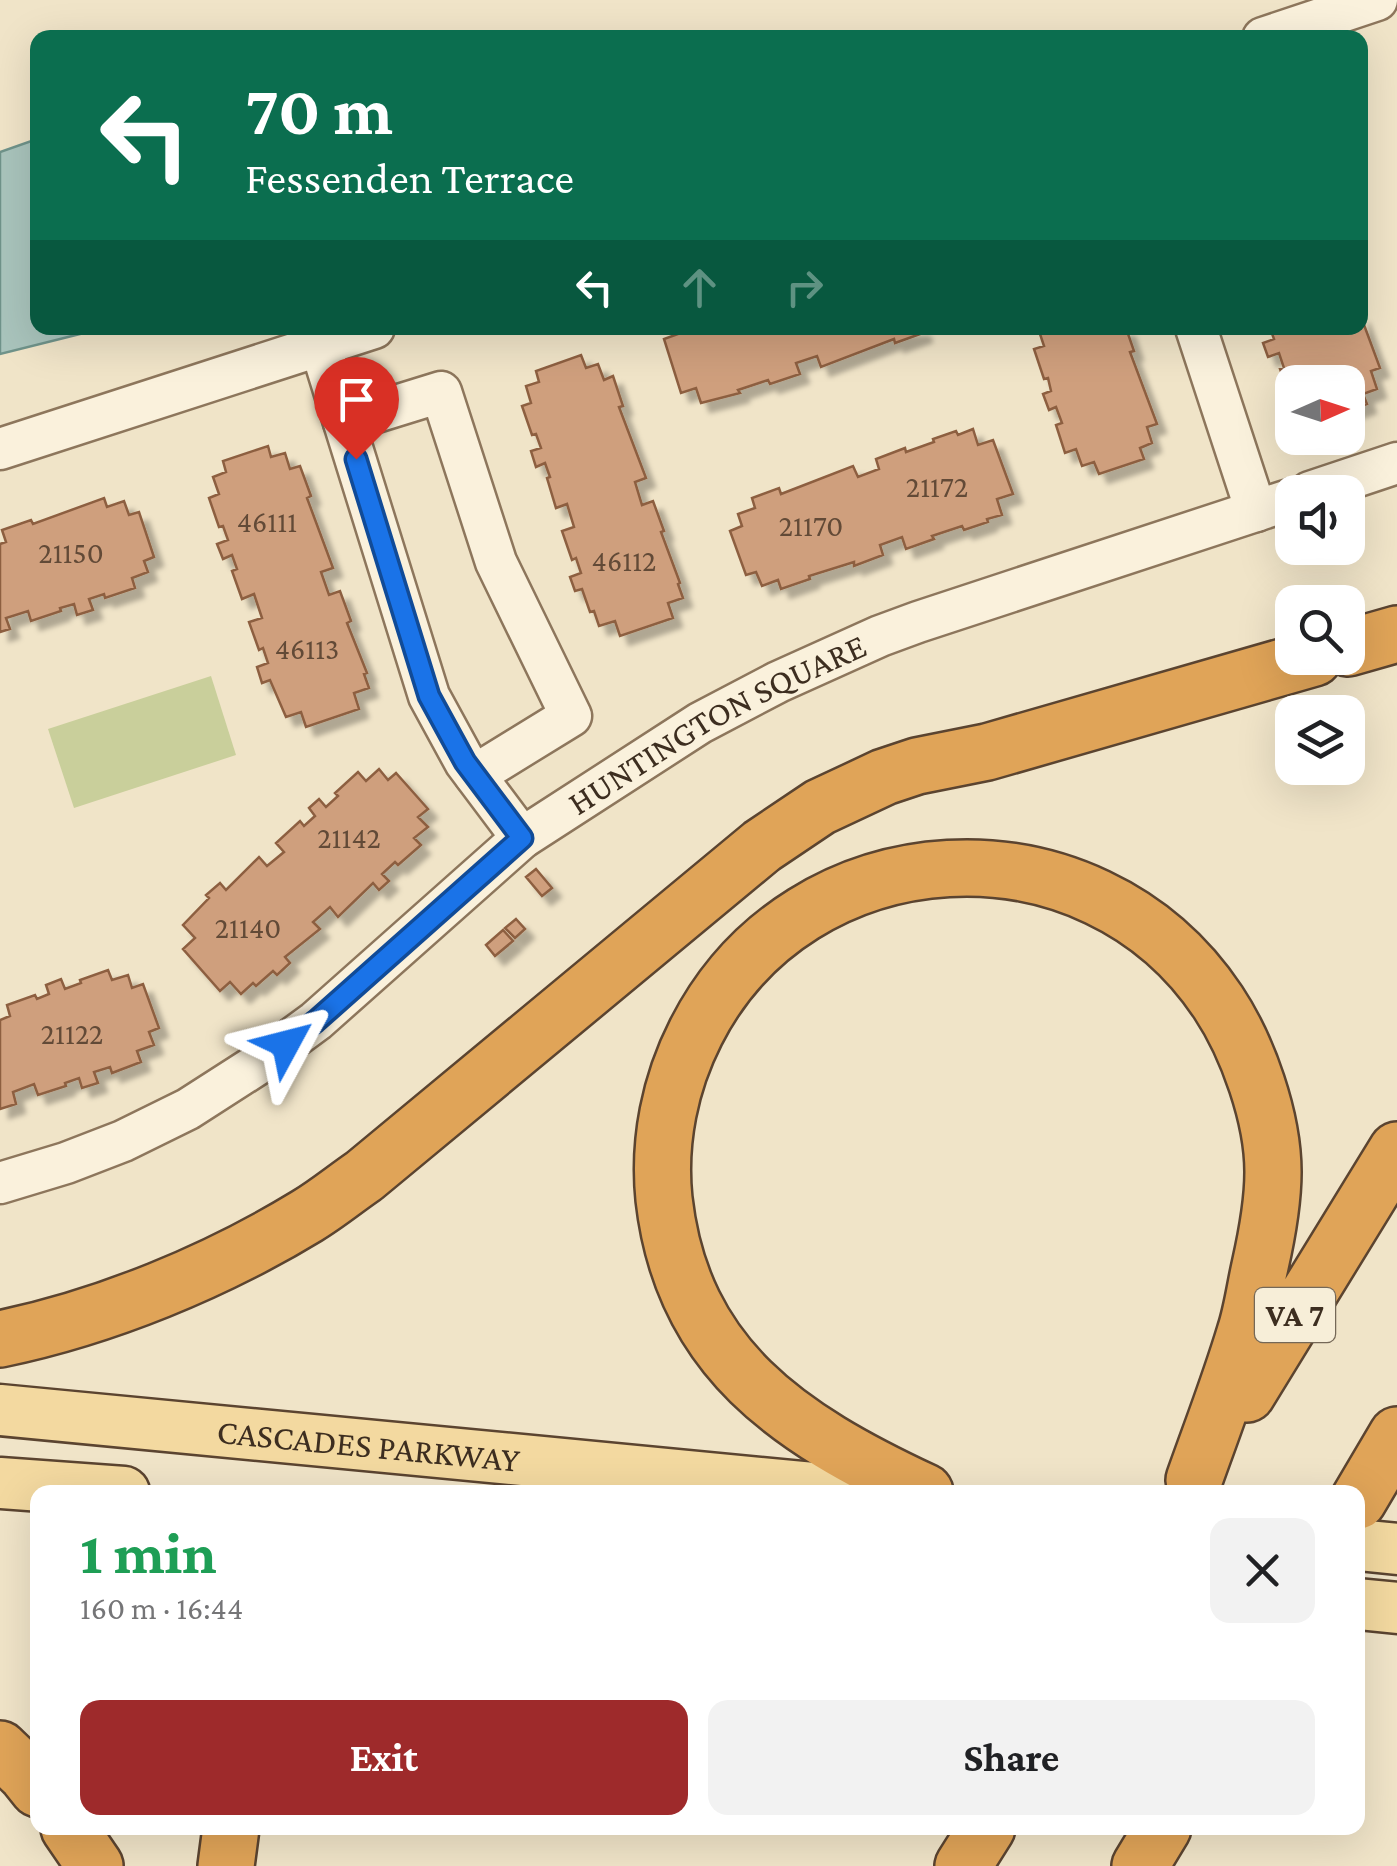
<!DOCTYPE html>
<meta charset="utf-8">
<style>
body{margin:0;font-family:"Crimson Pro",serif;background:#f2f2f2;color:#202124;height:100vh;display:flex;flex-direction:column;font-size:38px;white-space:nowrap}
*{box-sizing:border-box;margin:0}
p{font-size:32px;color:#757577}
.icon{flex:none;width:55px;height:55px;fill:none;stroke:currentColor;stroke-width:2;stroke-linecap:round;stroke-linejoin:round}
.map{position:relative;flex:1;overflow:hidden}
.side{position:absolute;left:30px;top:1485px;width:1335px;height:350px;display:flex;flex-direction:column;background:#fff;border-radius:20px;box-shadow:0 10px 40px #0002}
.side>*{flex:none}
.banner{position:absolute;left:30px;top:30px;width:1338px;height:305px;border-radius:20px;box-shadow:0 10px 40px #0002;background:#0b6e4f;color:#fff;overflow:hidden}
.needle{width:65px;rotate:87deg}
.buttons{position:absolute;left:1275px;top:365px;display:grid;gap:20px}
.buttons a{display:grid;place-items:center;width:90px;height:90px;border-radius:20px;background:#fff;box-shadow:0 10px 40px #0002;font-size:50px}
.pin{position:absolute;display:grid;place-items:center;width:85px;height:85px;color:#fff;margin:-102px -42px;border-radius:50% 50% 50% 0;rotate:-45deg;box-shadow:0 0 10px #0007}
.pin .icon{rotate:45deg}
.me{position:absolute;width:110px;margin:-55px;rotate:52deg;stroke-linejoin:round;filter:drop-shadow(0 0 8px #0008)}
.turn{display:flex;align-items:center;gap:35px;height:210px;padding:0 50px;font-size:45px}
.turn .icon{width:130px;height:130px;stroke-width:2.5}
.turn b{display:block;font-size:70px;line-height:85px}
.lanes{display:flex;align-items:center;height:95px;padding:0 50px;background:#0003;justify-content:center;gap:50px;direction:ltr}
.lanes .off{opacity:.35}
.round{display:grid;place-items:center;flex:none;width:105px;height:105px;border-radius:20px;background:#f2f2f2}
.headline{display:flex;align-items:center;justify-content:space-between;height:170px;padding:0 50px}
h1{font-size:60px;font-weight:700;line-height:75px;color:#1e9e55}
.primary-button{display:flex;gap:20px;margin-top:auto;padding:20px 50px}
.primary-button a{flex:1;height:115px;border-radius:20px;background:#9e2a2b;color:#fff;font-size:40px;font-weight:700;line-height:115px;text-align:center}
.primary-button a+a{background:#f2f2f2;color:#202124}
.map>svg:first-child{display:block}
</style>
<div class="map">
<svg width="1397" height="1866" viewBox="0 0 1397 1866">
<defs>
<filter id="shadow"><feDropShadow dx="9" dy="9" stdDeviation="2.5" flood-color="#0004"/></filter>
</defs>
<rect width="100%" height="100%" fill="#f0e4c8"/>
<!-- green -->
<path fill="#c9cf9b" d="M211 676 236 755 74 808 48 729Z"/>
<!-- water -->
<path fill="#a9c4bc" stroke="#6f938a" stroke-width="2.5" d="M37 139 38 328H104L0 354V152Z"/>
<!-- building -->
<path fill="#cf9f7d" stroke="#8d5f41" stroke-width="2.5" filter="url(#shadow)" d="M1360 314 1380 368 1371 371 1377 389 1363 394 1367 404 1348 411V382H1292V397H1290L1280 369 1284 368 1279 353 1268 357 1263 343 1274 339 1270 328H1360Z
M676 328H921L923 333 895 343 894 339 821 367 817 356 796 363 800 374 770 384 768 380 738 390 740 393 701 403 696 388 681 393 664 339 678 334Z
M1038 328H1126L1134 351 1130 352 1157 424 1147 427 1152 443 1140 448 1144 459 1099 474 1094 462 1082 466 1076 449 1065 453 1056 425 1062 423 1056 407 1049 410 1043 394 1051 391 1048 378 1044 379 1034 349 1044 346Z
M581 355 586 368 598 364 604 380 613 376 623 406 619 407 646 478 635 482 642 505 653 501 664 531 661 532 680 583 678 584 683 598 668 603 673 618 620 636 615 621 599 626 594 611 590 612 582 589 575 591 570 577 581 573 576 558 572 560 562 531 574 527 567 504 556 508 547 478 550 477 545 463 536 467 531 451 541 448 536 434 532 435 522 406 531 403 526 386 539 382 536 371Z
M973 429 978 445 993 440 1013 494 997 499 1002 515 987 519 988 522 964 530 962 526 932 536 934 539 906 549 902 537 880 545 883 555 854 566V562L809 576 810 579 781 589 778 580 762 586 756 572 746 575 730 531 742 526 738 514 755 508 752 498 779 488 781 494 853 466 858 477 879 469 876 459 905 448 906 452 934 442 933 439 956 431 958 435Z
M268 446 271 457 285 453 290 469 300 466 311 496 307 498 333 568 321 572 329 595 340 591 351 621 347 623 367 673 364 674 369 688 354 693 359 709 306 727 301 712 286 717 270 680 262 683 257 667 268 663 263 648 259 650 249 622 262 618 254 594 242 599 232 571 237 569 232 555 223 559 217 544 228 540 223 526 219 527 209 498 219 494 213 477 226 472 223 461Z
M104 498 107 507 124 501 129 515 139 512 154 557 144 561 148 572 132 578 135 588 105 598 104 594 89 599 93 610 77 615 74 604 60 608 61 611 31 621 28 611 6 618 10 629 0 632V544L6 542 2 530 31 520 33 524Z
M379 769 388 780 396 773 428 809 418 817 428 827 414 838 421 845 398 865 395 862 382 874 389 881 379 890 373 883 338 917 330 907 313 922 320 929 285 957 290 963 277 975 273 971 256 986 253 983 241 994 230 982 220 991 183 949 195 938 183 925 209 898 206 895 220 883 226 890 259 857 267 866 284 852 276 843 300 821 304 826 315 816 309 808 319 799 326 807 338 796 335 793 358 772 366 781Z
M536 869 552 888 542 896 526 877Z
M516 919 525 929 515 938 505 928Z
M503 930 513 941 495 956 486 945Z
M108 970 112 980 128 975 132 988 143 984 159 1028 149 1032 154 1045 137 1051 141 1062 112 1073 110 1067 94 1072 98 1083 82 1088 79 1078 65 1083 66 1086 38 1095 34 1084 13 1092 16 1104 0 1109V1020L10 1016 7 1005 35 995 37 999 49 994 46 985 61 979 65 989 81 983 80 980Z"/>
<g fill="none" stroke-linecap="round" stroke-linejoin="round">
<!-- minor casing -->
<g stroke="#8d765c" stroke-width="45">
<g id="minor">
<path d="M1263 38 1377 0"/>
<path d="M1196 328 1256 511"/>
<path d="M320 345 429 696 465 762 522 838"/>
<path d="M344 422 441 392 496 562 571 716 475 775"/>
<path d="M0 449 374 328"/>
<path d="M1310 492 1397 463"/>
<path id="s1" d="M0 1183 66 1163 123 1141 188 1109 255 1066 316 1021 522 838 700 723 778 682 880 636 918 622 1292 499"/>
</g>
</g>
<!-- major casing -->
<g stroke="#5b4430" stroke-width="55">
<g id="major">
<path id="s2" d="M0 1410 855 1492"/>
<path d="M0 1483 124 1492"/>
<path d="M1358 1545 1397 1549"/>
<path d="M1358 1604 1397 1608"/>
</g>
</g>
<!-- highway casing -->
<g stroke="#5b4430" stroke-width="60">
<path id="highway" d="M1348 648 1397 634
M0 1339C106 1317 215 1272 307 1216 327 1204 345 1189 364 1176L762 846 820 807 884 777 917 766 987 752 1314 658
M1247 1394 1397 1150
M925 1492C790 1429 682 1359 664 1199 658 1141 670 1083 696 1032 800 827 1091 811 1218 1002 1248 1047 1273 1118 1273 1172 1273 1204 1267 1235 1260 1266 1255 1288 1252 1312 1245 1333 1230 1383 1211 1432 1194 1480
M1358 1501 1397 1435
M0 1749 26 1774 38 1789
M69 1828 95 1866
M226 1866 231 1828
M963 1866 987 1828
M1140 1866 1163 1828"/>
</g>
<!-- minor -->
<use href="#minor" stroke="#faf1dc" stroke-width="40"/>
<!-- major -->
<use href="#major" stroke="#f3d9a0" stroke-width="50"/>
<!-- highway -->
<use href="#highway" stroke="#e0a458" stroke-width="55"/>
</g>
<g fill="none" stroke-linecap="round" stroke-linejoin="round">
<!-- route casing -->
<g stroke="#114b97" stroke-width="25">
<path id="route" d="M286 1044 316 1021 522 838 465 762 429 696 356 459"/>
</g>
<!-- route -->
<use href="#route" stroke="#1a73e8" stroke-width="18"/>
</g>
<g text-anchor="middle" stroke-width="9" stroke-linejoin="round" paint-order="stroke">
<!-- number labels -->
<g font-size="30" fill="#624a37">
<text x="937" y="497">21172</text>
<text x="267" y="532">46111</text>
<text x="811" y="536">21170</text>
<text x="71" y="563">21150</text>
<text x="624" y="571">46112</text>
<text x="307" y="659">46113</text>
<text x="349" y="848">21142</text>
<text x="248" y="938">21140</text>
<text x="72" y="1044">21122</text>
</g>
<!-- shield labels -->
<rect fill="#f7eed8" stroke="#756857" stroke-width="2.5" x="1255" y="1288" width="80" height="54" rx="8"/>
<g font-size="32" font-weight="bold" fill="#3d2e20">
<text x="1295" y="1326">VA 7</text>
</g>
<!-- street labels -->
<g font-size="35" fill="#3d2e20" stroke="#f7eed8">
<text dy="12" stroke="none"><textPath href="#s1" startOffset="860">HUNTINGTON SQUARE</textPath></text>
<text dy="12" stroke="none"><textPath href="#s2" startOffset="370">CASCADES PARKWAY</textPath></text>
</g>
</g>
</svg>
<div class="buttons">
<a><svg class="needle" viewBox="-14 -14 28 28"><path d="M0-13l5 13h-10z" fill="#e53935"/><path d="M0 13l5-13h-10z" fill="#757577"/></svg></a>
<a><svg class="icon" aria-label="sound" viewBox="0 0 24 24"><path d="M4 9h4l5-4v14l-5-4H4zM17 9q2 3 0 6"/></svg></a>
<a><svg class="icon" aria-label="search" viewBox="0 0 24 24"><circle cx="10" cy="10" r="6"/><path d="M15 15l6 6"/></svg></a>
<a><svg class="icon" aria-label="layers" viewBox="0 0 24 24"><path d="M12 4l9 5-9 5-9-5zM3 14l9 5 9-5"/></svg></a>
</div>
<div class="pin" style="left:356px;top:459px;background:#d93025"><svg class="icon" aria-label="arrive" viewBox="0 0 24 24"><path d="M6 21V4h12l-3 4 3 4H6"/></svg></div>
<svg class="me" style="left:286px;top:1044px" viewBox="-20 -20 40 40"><path d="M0-17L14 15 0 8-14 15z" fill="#1a73e8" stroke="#fff" stroke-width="4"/></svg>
<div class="banner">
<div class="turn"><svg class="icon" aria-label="left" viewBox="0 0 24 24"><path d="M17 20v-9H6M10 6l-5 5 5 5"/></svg><div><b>70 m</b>Fessenden Terrace</div></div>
<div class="lanes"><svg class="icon" aria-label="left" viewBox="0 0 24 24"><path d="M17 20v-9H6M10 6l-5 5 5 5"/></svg><svg class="icon off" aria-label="ahead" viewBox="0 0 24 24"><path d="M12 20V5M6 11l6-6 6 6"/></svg><svg class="icon off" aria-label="right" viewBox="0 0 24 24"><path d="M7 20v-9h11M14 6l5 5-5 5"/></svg></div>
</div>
<section class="side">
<div class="headline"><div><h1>1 min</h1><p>160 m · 16:44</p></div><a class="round"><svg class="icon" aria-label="close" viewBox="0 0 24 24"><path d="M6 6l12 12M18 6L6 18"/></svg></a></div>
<div class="primary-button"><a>Exit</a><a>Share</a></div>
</section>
</div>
